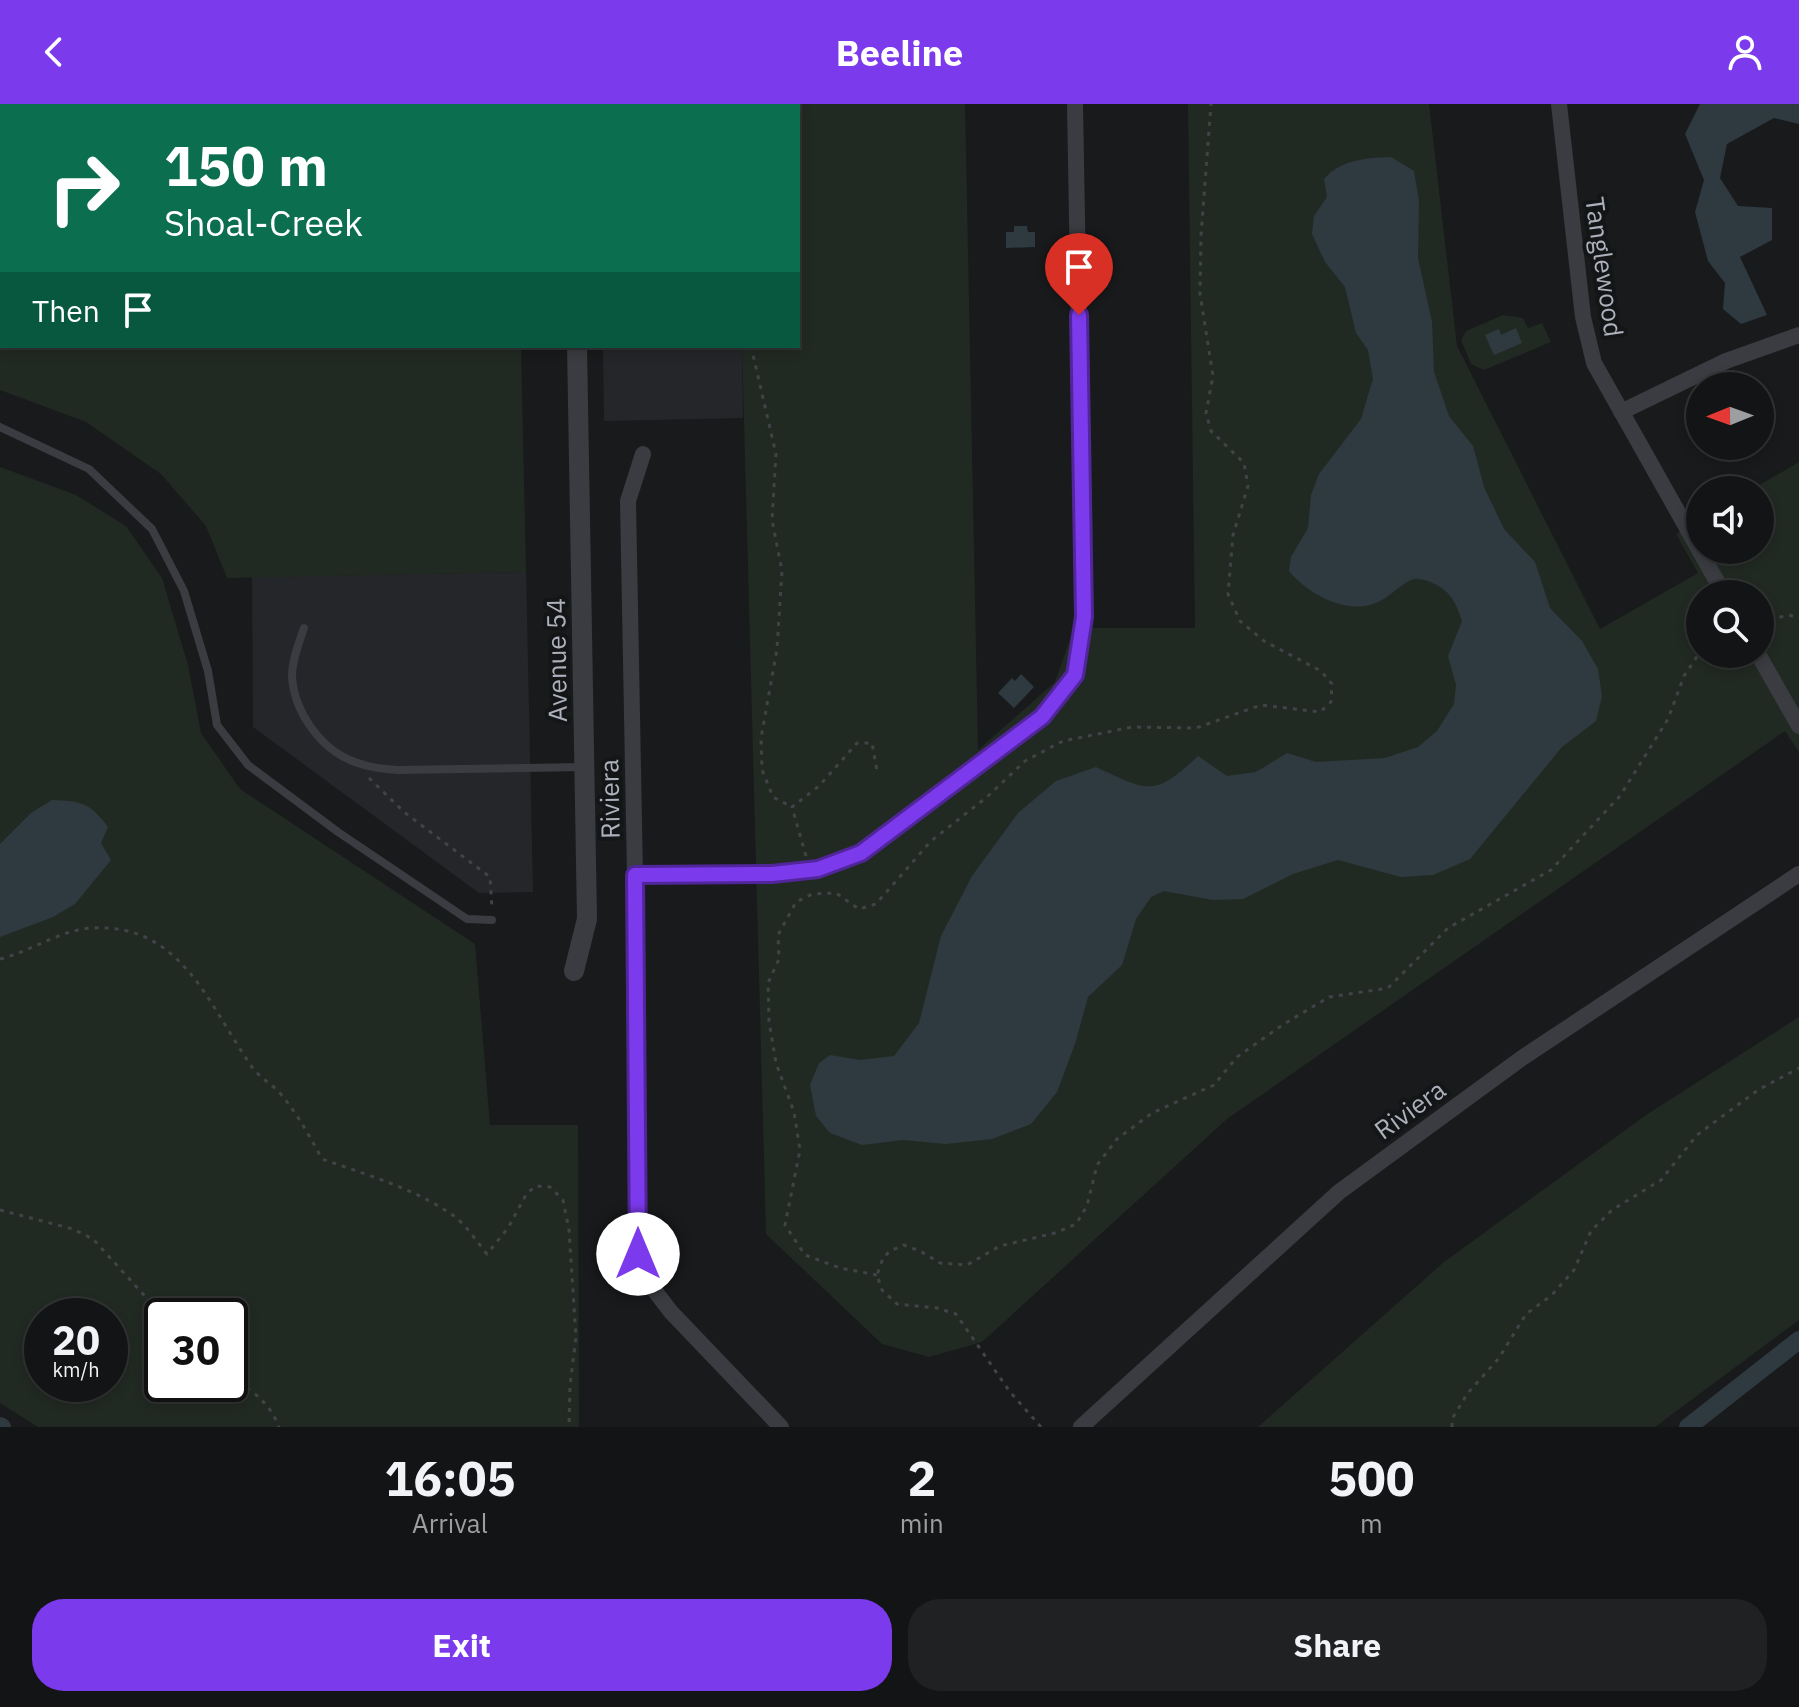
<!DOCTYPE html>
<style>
body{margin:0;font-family:"IBM Plex Sans",sans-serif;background:#202122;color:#f1f3f6;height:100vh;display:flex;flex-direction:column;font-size:30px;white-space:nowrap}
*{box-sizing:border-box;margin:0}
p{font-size:26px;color:#9d9ea0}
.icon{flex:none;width:44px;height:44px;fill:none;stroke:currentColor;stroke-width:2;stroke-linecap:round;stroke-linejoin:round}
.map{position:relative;height:1323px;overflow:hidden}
.side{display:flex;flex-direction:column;background:#131415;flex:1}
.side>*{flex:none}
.guide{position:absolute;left:0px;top:0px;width:800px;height:244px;box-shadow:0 4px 12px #0003,0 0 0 2px #323334;background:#0b6e4f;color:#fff;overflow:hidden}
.needle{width:52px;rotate:269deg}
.tools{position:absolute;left:1686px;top:268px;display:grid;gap:16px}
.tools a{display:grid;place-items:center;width:88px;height:88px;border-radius:50%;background:#131415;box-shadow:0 4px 12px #0003,0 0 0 2px #323334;font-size:40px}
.speed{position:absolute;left:24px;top:1194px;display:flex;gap:16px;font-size:40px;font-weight:700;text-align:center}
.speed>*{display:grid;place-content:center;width:104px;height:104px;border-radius:50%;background:#131415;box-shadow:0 4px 12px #0003,0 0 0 2px #323334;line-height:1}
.speed small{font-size:20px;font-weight:400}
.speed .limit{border:4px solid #111;border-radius:12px;background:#fff;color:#111}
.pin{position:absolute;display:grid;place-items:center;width:68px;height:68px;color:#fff;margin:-82px -34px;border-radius:50% 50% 50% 0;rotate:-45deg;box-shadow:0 0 8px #0007}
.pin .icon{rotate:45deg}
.me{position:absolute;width:88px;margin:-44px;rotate:0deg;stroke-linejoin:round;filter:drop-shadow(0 0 6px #0008)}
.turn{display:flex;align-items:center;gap:28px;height:168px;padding:0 32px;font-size:36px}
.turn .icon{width:104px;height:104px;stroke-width:2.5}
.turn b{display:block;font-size:56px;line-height:68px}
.then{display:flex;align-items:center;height:76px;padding:0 32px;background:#0003;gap:16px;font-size:30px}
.eta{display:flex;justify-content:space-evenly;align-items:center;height:136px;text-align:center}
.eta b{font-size:48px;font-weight:700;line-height:56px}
.primary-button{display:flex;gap:16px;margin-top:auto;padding:16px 32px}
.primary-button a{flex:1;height:92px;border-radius:32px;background:#7c3aed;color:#fff;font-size:32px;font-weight:700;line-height:92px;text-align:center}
.primary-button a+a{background:#202122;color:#f1f3f6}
header{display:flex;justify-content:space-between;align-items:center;height:104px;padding:0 32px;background:#7c3aed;color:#fff;font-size:36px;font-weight:700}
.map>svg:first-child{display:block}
</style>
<header><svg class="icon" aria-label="back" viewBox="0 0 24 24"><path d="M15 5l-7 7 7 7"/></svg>Beeline<svg class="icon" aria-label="person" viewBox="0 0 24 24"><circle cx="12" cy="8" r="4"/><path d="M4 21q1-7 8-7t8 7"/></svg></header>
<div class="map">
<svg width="1799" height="1323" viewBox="0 0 1799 1323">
<rect width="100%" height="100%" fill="#191a1c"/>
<!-- built -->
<path fill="#252629" d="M603 242H742L743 314 604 317Z
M526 468 533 788 479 789 253 623 252 473Z"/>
<!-- green -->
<path fill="#212a22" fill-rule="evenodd" d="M0 0H515L2 2V242H521L526 468 227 474 206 422 161 370 86 318 0 286Z
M736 0H965L978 646 1055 578 1074 524H1195L1188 0H1429L1457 242 1600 525 1698 469 1676 430 1700 416V446H1760V386H1751L1799 358V648L1785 627 1227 1015 982 1238 929 1253 882 1240 766 1130 742 242H798V2ZM1700 490H1760V550H1700Z
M1503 211 1523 214 1528 224 1542 219 1551 238 1484 266 1471 260 1461 236 1466 227Z
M0 363 76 391 126 422 162 474 188 561 201 629 240 685 475 840 490 1021H578L579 1323H38L0 1299ZM42 1212H110V1280H42ZM162 1212H230V1280H162Z
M1799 913V1216L1655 1323H1258L1444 1158 1646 1011Z"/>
<!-- water -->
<path fill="#2f3940" d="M1700 0H1799V20L1774 14 1727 40 1720 74 1738 102 1772 104V136L1740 153 1767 211 1741 220 1723 205 1725 179 1708 157 1695 108 1704 76 1685 30Z
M1391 53 1414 67 1419 97 1418 154 1432 218 1434 268 1449 312 1473 342 1484 383 1504 425 1535 458 1550 504 1582 537 1598 565 1602 592 1596 617 1562 643 1470 755 1433 771 1401 773 1338 756 1293 770 1243 795 1213 796 1164 787 1151 793 1136 815 1122 861 1088 893 1075 940 1057 988 1031 1020 992 1035 946 1040 903 1036 862 1041 830 1029 816 1012 810 981 819 959 830 951 860 956 894 952 919 919 941 832 972 772 1018 709 1056 677 1096 663C1148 687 1154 694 1198 652L1227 672 1256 668 1287 649 1316 658 1385 654 1418 643 1437 627 1454 600 1456 581 1448 552 1462 517C1455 496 1449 485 1428 477 1421 475 1416 473 1409 477 1397 483 1388 495 1373 500 1344 510 1307 489 1289 467L1291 453 1308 424 1311 391 1319 370 1361 315 1373 275 1368 246 1356 229 1345 183 1325 158 1312 130 1314 112 1327 93 1324 75C1342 55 1366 54 1391 53Z
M1014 122H1027L1028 128H1035V143L1006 144V128H1014Z
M1516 224 1522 239 1494 251 1485 231 1499 225 1501 231Z
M1021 570 1034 583 1014 604 998 589 1012 574 1015 577Z
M52 696C82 697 90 699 108 723L101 739 111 756 75 800 53 813 0 833V740L31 709Z"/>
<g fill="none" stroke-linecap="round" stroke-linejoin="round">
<!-- canal -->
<path stroke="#2f3940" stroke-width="18" d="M0 1322 2 1323
M1688 1323 1799 1236"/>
<!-- path -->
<path stroke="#404348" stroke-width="3" stroke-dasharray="4 6" stroke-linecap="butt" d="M774 0V2
M751 242 776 350 772 416 782 467 777 545 761 634 762 666 773 693 792 703
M1760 518 1789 511 1799 514
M369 674 404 708 490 773 492 805
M806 752 792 703 819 682 857 639H872L877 667
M0 855C32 847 59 826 92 824 182 819 209 902 252 963 259 973 270 979 279 988 297 1009 309 1031 322 1055 367 1071 414 1084 454 1112 466 1121 477 1138 487 1150L508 1124 527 1089 536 1082 550 1083 563 1096 569 1126 576 1233 570 1281 569 1323
M0 1106 73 1125 93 1135 163 1212
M877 1171 840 1164 805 1151 785 1121 800 1046 794 1008 776 959 769 917 768 879 779 855 778 831 796 798 812 790 836 789 859 805 876 800 931 737 987 693 1025 657 1063 637 1132 623 1196 624 1261 601 1320 608 1331 598 1332 580 1321 567 1264 537 1240 517 1228 490 1233 431 1248 382 1244 359 1211 327 1206 309 1213 272 1200 190 1201 131 1211 0
M230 1273C253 1287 269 1298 279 1323
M1041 1323 1010 1288 956 1210 937 1204 897 1200 882 1186 877 1171 883 1154 890 1147 904 1141 920 1147 940 1159 967 1161 1000 1142 1055 1129 1076 1120 1087 1102 1097 1061 1117 1035 1152 1009 1214 981 1237 953 1284 920 1329 893 1388 884 1448 824 1551 766 1620 692 1668 615 1684 572 1700 548
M1452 1323V1315L1467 1290 1499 1254 1526 1210 1552 1191 1574 1166 1591 1127 1612 1106 1661 1076 1697 1031 1758 986 1799 964"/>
<!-- service -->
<path stroke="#3a3c41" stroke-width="8" d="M0 323 89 365 152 425 184 487 208 567 217 621 248 661 338 728 467 815 492 816
M304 524C299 539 292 556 292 572 294 608 321 646 355 658 370 664 384 665 398 666L584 663"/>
<!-- minor -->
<path stroke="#3a3c41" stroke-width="16" d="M639 0 640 2
M1559 0 1583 213 1594 259 1724 490
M1621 308 1726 257 1799 231
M643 350 628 397 635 771 638 1150 648 1178 671 1208 781 1323
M1758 550 1799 622
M635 771 772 770 818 765 861 749 1042 613 1075 571 1084 513 1075 0
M1081 1323 1339 1088 1522 954 1799 770"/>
<!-- tertiary -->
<path stroke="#3a3c41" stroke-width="20" d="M573 0 574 2
M574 867 587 815 577 242"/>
</g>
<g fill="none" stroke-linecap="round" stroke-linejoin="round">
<!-- route casing -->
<g stroke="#51269a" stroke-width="20">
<path id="route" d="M638 1150 635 771 772 770 818 765 861 749 1042 613 1075 571 1084 513 1079 211"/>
</g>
<!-- route -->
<use href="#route" stroke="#7c3aed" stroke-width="14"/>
</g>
<g text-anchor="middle" stroke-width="8" stroke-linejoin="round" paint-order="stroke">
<!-- street labels -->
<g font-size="26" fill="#acb1bb" stroke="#141517">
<text transform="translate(1604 163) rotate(82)" y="9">Tanglewood</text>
<text transform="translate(557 556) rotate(-91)" y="9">Avenue 54</text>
<text transform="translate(610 695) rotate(-91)" y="9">Riviera</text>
<text transform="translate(1410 1006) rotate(-36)" y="9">Riviera</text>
</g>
</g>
</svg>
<div class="tools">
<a><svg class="needle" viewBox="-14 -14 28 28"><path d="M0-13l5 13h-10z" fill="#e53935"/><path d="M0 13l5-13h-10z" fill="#9d9ea0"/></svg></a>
<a><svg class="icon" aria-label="sound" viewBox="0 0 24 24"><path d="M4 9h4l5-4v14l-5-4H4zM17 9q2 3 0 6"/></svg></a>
<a><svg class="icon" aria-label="search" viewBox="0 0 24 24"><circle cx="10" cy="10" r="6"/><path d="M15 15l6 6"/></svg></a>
</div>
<div class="speed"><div>20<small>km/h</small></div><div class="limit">30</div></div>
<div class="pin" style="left:1079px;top:211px;background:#d93025"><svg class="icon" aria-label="arrive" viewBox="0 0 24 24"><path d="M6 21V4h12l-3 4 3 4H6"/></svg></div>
<svg class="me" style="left:638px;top:1150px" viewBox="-20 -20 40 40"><circle r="19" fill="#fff"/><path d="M0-13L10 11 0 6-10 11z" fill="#7c3aed"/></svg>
<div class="guide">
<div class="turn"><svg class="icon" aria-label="right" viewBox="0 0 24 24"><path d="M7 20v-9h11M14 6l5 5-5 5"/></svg><div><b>150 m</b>Shoal-Creek</div></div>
<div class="then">Then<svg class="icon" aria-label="arrive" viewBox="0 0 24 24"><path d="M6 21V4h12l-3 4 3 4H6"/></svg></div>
</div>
</div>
<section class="side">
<div class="eta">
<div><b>16:05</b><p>Arrival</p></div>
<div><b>2</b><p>min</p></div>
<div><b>500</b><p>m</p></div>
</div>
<div class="primary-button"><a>Exit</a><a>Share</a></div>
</section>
